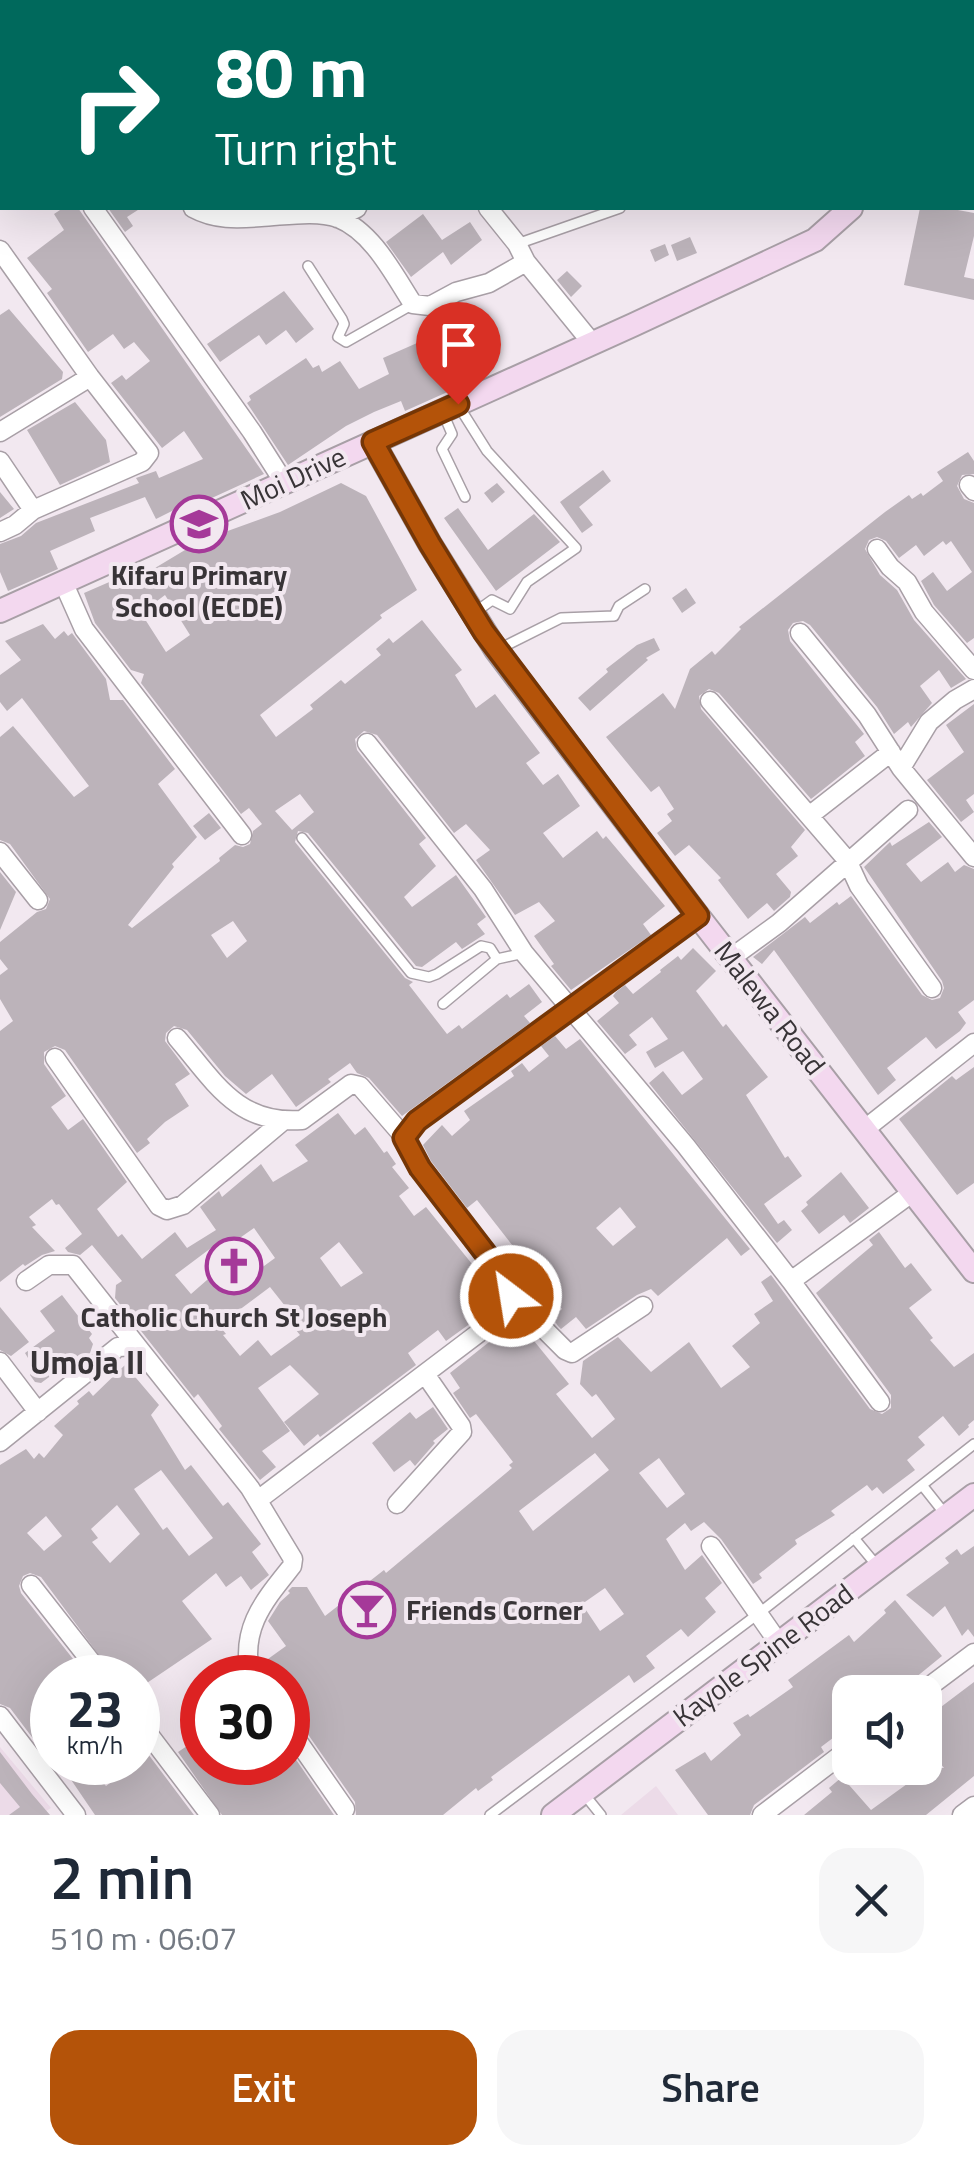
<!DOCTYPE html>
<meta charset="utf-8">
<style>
body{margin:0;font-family:"Titillium Web",sans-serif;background:#f6f6f7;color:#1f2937;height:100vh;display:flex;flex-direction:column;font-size:38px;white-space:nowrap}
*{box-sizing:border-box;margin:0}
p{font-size:32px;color:#747a83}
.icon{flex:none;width:55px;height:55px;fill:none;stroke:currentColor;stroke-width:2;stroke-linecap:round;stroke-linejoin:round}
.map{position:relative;height:1815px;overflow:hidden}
.side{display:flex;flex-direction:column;background:#fff;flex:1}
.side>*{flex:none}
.hud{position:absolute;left:0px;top:0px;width:975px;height:210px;box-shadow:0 10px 40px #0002;background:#00695c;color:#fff;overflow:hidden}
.controls{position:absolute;left:832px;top:1675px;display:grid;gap:20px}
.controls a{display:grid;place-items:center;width:110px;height:110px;border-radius:20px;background:#fff;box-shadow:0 10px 40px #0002;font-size:50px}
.speed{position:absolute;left:30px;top:1655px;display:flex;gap:20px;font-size:50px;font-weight:700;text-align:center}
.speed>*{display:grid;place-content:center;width:130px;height:130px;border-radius:50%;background:#fff;box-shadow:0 10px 40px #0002;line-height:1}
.speed small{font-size:25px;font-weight:400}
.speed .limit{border:15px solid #d22;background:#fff;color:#111}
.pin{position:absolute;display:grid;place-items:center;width:85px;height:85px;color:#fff;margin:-102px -42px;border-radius:50% 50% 50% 0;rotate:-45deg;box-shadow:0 0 10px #0007}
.pin .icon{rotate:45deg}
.me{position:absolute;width:110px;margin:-55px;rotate:329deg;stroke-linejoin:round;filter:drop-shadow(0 0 8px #0008)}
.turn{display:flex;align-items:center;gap:35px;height:210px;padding:0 50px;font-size:45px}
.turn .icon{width:130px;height:130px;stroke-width:2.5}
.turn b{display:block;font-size:70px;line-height:85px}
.round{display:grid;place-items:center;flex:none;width:105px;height:105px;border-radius:30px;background:#f6f6f7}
.overview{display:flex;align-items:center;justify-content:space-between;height:170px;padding:0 50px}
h1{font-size:60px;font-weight:600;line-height:75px}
.primary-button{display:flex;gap:20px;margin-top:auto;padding:20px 50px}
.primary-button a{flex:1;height:115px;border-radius:30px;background:#b45309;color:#fff;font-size:40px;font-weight:600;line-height:115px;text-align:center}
.primary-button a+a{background:#f6f6f7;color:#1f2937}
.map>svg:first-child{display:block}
</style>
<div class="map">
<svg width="974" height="1815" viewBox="0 0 974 1815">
<rect width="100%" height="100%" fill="#f2e8f0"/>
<!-- built -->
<path fill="#ecdbe8" d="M0 1747 51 1808 40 1815H0Z
M656 1786 678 1815H621Z"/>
<!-- building -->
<path fill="#bcb3ba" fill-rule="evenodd" d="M63 208H78L264 474 190 508 188 503 156 519 145 497 90 518 95 531 50 551 58 569 8 591 0 572V544L21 536 36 523 139 483 136 478 156 471 159 478 203 459 184 431 162 448 111 383 122 375 126 380 150 361 134 342 124 349 113 334 88 352 47 293 52 289 27 258 64 230 54 214Z
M108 208H141L127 217 133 226 125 232Z
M920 208H947L974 213V236L964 277 974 279V300L904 285Z
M423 214 442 240 470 222 482 240 451 265 443 252 411 277 386 242Z
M690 237 697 253 677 261 671 245Z
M665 244 669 255 655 262 650 250Z
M567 271 582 286 571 297 557 280Z
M284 291 314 329 296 343 286 330 266 345 259 335 220 362 207 344Z
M9 309 63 372 62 379 0 417V315Z
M482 320 489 345 484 346 488 361 475 364 481 377 405 411 401 401 374 412 346 426 288 465 247 403 251 400 249 396 306 358 313 368 319 365 322 372 340 361 359 389 389 374 383 358 458 325Z
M75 402 106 440 110 462 60 485 27 430Z
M968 452 974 461V474L962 475 957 486 964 499 974 503V638L967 643 934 605 921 581 933 572 947 591 972 572 951 541 946 545 943 541 924 556 916 545 899 558 886 541 877 537 869 540 865 549 880 575 897 590 914 620 966 679 951 688 939 670 920 686 932 703 911 727 908 722 894 734 877 707 810 625 803 621 793 623 788 630 790 641 864 734 855 742 865 756 811 799 719 693 709 689 699 696 701 709 805 830 791 847 798 856 776 874 791 892 790 897 774 911 767 903 748 919 718 880 721 878 689 845 675 856 657 833 672 821 667 814 674 809 659 786 651 792 606 737 663 693 675 709 690 669 712 651 715 655 741 629 739 627 885 512 909 495 912 499 921 493 923 496 943 481 937 472Z
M603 470 611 481 579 507 593 525 582 533 560 502Z
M341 483 366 496 417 590 380 615 382 618 260 715 276 737 313 709 310 705 341 680 345 684 381 655 376 649 389 638 393 643 422 620 462 670 455 675 476 708 495 694 540 753 526 763 543 785 558 774 580 806 543 833 563 858 597 831 603 839 606 836 665 906 643 924 651 935 571 990 551 966 554 964 534 936 555 921 539 902 515 915 476 860 490 850 466 824 454 833 377 735 364 731 355 739 357 750 426 838 419 844 436 866 404 897 412 907 456 875 486 917 477 924 485 934 462 949 456 942 422 967 416 966 308 833 298 831 295 842 405 978 413 982 409 985 447 1034 459 1025 462 1029 507 994 510 998 529 984 542 1002 524 1016 530 1023 402 1116 369 1078 357 1073 350 1063 328 1079 331 1082 296 1107 272 1074 246 1094 225 1076 187 1030 174 1026 166 1033 165 1041 190 1074 175 1084 189 1106 165 1122 147 1139 150 1143 137 1153 65 1050 55 1046 44 1052V1064L66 1096 51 1107 68 1130 83 1119 127 1182 97 1209 118 1237 122 1234 142 1259 175 1232 187 1248 216 1230 200 1207 219 1191 222 1197 261 1164 273 1182 308 1161 295 1145 338 1113 355 1135 365 1127 384 1153 387 1151 396 1164 392 1167 409 1188 399 1196 414 1216 426 1207 489 1285 481 1290 486 1298 482 1301 489 1310 446 1341 438 1330 408 1353 416 1365 320 1437 318 1434 304 1446 284 1422 319 1394 290 1365 258 1388 290 1431 262 1451 276 1467 260 1480 219 1429 222 1426 198 1394 194 1398 115 1298 116 1285 122 1281 92 1245 80 1255 68 1252 65 1248 82 1234 59 1204 56 1205 52 1199 29 1217 36 1225 32 1227 55 1251 42 1255 25 1266 23 1264 0 1282V1031L13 1021 0 999V975L8 969 0 959V942L37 912 46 909 50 899 10 844 0 840V737L13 726 74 797 89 786 22 698 7 711 0 702V675L21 660 5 641 43 624 55 639 64 631 68 636 72 633 106 679 110 700H123L175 769 158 784 197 837 172 864 174 867 128 925 132 928 220 861 219 858 235 845 243 847 250 844 253 831 262 824 249 808 241 814 141 683 144 674 131 670 95 623 84 593 130 573 135 580 200 541 280 512ZM165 595 190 635 166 652 141 613ZM300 794 314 812 292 830 275 811ZM233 921 247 941 227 958 211 935ZM254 1228 275 1258 253 1274 234 1242ZM339 1242 363 1273 341 1287 320 1258ZM211 1248 223 1266 191 1294 175 1275ZM270 1287 289 1311 284 1315 300 1335 271 1356 258 1340 240 1356 223 1335 226 1334 219 1325Z
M497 483 505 492 492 503 484 493Z
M0 492 14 509 0 518Z
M458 508 488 550 534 514 560 542 496 591 444 518Z
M686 588 696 603 682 613 672 598Z
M654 638 660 650 646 658 648 660 590 711 578 698 608 672 606 669 637 645Z
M974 704V794L966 800 974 812 961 822 927 780 964 752 946 725Z
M209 813 221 828 205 840 193 826Z
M929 822 942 837 906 864 921 882 948 862 955 872 964 865 974 869V1000L958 1012 966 1023 960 1031 936 1049 926 1037 887 1068 896 1080 878 1095 774 950 762 964 753 957 805 917 810 923 837 902 839 905 851 896 922 995 932 1000 940 998 944 988 942 981 864 867 890 842 892 846Z
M0 872 16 892 0 930Z
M693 948 716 971 696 991 723 1027 726 1024 768 1077 746 1095 785 1158 788 1156 802 1176 764 1204 778 1224 784 1220 792 1230 777 1243 649 1083 663 1071 682 1095 703 1079 683 1051 655 1068 646 1052 668 1039 652 1017 629 1035 637 1045 625 1054 597 1021 619 1003 613 996 616 992 625 985 633 994 661 972 660 970 678 956 681 960Z
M555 1036 566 1049 580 1039 750 1249 741 1256 727 1238 658 1296 651 1289 637 1295 586 1329 576 1317 561 1329 558 1326 552 1317 562 1309 477 1200 467 1208 431 1161 423 1145 442 1125 452 1136 470 1120 464 1111 514 1076 511 1071 522 1063 529 1072 549 1056 541 1046ZM620 1207 636 1227 613 1246 596 1228Z
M974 1067V1183L957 1195 899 1119 952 1076 956 1080Z
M841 1172 869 1208 850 1223 844 1215 819 1234 801 1211 808 1205 806 1202Z
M879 1232 905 1268 911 1263 932 1290 909 1308 933 1338 930 1340 954 1367 974 1353V1420L968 1425 969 1427 959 1436 943 1416 918 1437 925 1445 907 1460 915 1470 883 1494 877 1487 872 1491 867 1485 831 1511 835 1515 795 1540 797 1544 759 1574 762 1578 753 1584 721 1539 704 1522 691 1531 685 1523 666 1539 685 1570 702 1555 722 1583 705 1598 716 1612 688 1637 681 1629 646 1656 655 1668 634 1683 629 1675 491 1777 493 1780 478 1791 476 1788 443 1815H356L355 1802 298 1720 288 1715V1678H263L261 1664 286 1646 268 1621 280 1602 290 1593 288 1591 292 1587H307L325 1616 384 1570 386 1573 512 1468 509 1465 513 1462 476 1414 470 1418 453 1393 460 1388 450 1373 517 1320 569 1384 556 1394 592 1438 615 1419 596 1394 592 1397 580 1384 583 1361 618 1337 651 1372 689 1342 721 1388 750 1367 732 1346 760 1323 754 1314 773 1301 761 1282 771 1275 870 1409 882 1414 891 1408V1395L816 1293 873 1245 869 1240ZM595 1453 609 1470 533 1531 519 1511ZM659 1458 685 1494 667 1508 639 1473ZM605 1588 624 1614 600 1631 582 1604Z
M62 1295 92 1334 89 1338 93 1344 90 1353 66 1372 60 1369 41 1383 35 1382 30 1375 34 1368 25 1353 55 1331 40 1311Z
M0 1307 29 1342 11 1356 0 1350Z
M125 1365 159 1405 151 1415 185 1470 191 1465 223 1506 228 1502 261 1544 252 1552 269 1575 251 1590 241 1576 226 1587 216 1573 182 1601 212 1639 138 1689V1678H116L41 1577 30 1573 23 1576 19 1586 21 1593 88 1678H52V1748L44 1753 10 1708 0 1704V1465L26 1449 34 1459 39 1453 44 1458 63 1435 54 1426 79 1404 77 1401 89 1391 93 1396ZM161 1470 213 1538 189 1556 167 1527 163 1530 134 1489ZM117 1505 140 1534 110 1563 92 1542 98 1538 91 1529ZM46 1516 62 1536 44 1551 27 1533Z
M433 1407 448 1429 433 1441 435 1443 415 1466 410 1460 394 1472 372 1443 410 1412 416 1419Z
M974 1546V1637L968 1629 962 1636 945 1606 933 1617 906 1595 949 1563 945 1558 957 1549 961 1555Z
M895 1600 942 1656 915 1678 910 1692H904L899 1687 892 1692H850V1725L821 1747 824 1752 754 1805 750 1815H708L675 1770 705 1752 711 1761 741 1735 733 1723 748 1714 750 1717 793 1687 788 1680 849 1635 854 1642 886 1613 884 1610Z
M974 1682V1776L926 1815H804L832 1792 829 1788 842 1777 871 1810 907 1784 894 1768H944L925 1744V1719Z
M202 1740V1762H288V1748L334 1815H222L178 1752 187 1746 190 1750Z
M0 1752 32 1794 50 1815H9L20 1807 0 1783Z
M148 1754 194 1815H95L59 1762H85L106 1786Z"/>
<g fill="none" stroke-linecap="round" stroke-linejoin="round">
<!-- lane casing -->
<g stroke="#a89fa6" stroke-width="12">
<path id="lane" d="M832 2V0
M517 244 620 208
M308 266 342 319 344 324 338 337 346 342 413 304
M458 405 487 451 576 548 527 582 510 609 492 600 474 613
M443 413 452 434 442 449 465 497
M499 649 561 618 614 616 619 606 645 589
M302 838 411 973 429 977 437 974 481 946 490 948 497 959
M443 1004 497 959 524 953
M922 1485 945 1514
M854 1538 878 1567
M584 1794 601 1815
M490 1815 758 1614 974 1444"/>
</g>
<!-- street casing -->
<g stroke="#a89fa6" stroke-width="21">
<path id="street" d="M45 0 47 2
M345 0 347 2
M244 2 248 0
M972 80H974
M0 84 2 88
M93 208 252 432 285 484
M193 208C215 220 237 219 261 217 284 216 316 210 338 218 373 232 394 275 413 304L430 306 456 292 489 283 526 262
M488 208 517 244 526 262 592 343
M337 218 357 208
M0 250 90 377 149 453 142 462 33 510 15 525 0 532
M0 432 90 377
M0 461 33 510
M969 485 974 491
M877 549 890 567 907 582 924 612 974 670
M64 584 84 629 242 835
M800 633 867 715 901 768 974 857
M710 701 847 860 859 886 932 988
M367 743 483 889 524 953 686 1146 791 1281
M901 768 929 722 955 700 974 689
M809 816 891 752
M0 852 38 900
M731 958 779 923 908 810
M177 1038C214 1081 237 1125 302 1120L351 1084 360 1086 405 1138 420 1168 506 1280 511 1296 509 1310 258 1500
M55 1058 159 1206 167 1210 183 1205 284 1120
M865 1129 974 1043
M405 1138 417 1121 698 916
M26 1281 49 1265H73L137 1346
M511 1296 565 1350 572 1353 643 1306
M0 1362 38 1412
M880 1402 791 1281 913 1192
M0 1442 118 1347 137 1346 250 1488 293 1559 292 1566C264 1601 239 1629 251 1678
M397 1504 462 1432 461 1426 425 1374
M711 1546 778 1642
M31 1585 104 1678
M922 1692 974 1653
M0 1716 76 1815
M138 1720 210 1815
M288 1727 345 1809
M762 1815 850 1748
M962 1815 974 1806"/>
</g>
<!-- secondary casing -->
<g stroke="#a89fa6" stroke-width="26">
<path id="secondary" d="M921 2 922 0
M373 442 430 544 496 650 698 916 974 1271
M0 611 633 325 815 240 851 208
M553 1815 974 1495"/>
</g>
<!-- lane -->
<use href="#lane" stroke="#fff" stroke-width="9"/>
<!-- street -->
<use href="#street" stroke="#fff" stroke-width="18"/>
<!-- secondary -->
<use href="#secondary" stroke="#f3d8ef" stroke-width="22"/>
</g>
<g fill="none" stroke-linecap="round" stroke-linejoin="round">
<!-- route casing -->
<g stroke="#753606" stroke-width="25">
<path id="route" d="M458 404 373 442 430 544 484 632 698 916 417 1121 404 1138 420 1168 506 1280 511 1296"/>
</g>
<!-- route -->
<use href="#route" stroke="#b45309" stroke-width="18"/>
</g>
<!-- icons -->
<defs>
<g id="school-ring" transform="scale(2.875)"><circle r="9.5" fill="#f2e8f0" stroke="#a53999" stroke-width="1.5"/><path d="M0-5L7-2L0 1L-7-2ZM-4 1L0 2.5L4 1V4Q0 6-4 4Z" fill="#a53999"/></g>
<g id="church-ring" transform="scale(2.875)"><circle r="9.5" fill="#f2e8f0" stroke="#a53999" stroke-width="1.5"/><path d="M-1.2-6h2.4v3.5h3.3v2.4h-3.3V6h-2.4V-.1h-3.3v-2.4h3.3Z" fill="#a53999"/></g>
<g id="bar-ring" transform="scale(2.875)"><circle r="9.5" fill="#f2e8f0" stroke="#a53999" stroke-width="1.5"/><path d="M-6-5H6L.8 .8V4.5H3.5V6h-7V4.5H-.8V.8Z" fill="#a53999"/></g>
</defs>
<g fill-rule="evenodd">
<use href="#school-ring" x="199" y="524"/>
<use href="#church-ring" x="234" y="1266"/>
<use href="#bar-ring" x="367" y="1610"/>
</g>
<g text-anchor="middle" stroke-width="8" stroke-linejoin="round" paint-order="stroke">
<!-- street labels -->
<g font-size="28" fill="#383437" stroke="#f2e8f0">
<text transform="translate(293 478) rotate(-25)" y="10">Moi Drive</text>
<text transform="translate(770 1008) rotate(52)" y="10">Malewa Road</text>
<text transform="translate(763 1655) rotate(-37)" y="10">Kayole Spine Road</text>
</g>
<!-- poi labels -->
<g font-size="28" font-weight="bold" fill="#383437" stroke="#f2e8f0">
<text x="199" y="585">Kifaru Primary<tspan x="199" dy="32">School (ECDE)</tspan></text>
<text x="234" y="1327">Catholic Church St Joseph</text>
<text x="406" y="1620" text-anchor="start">Friends Corner</text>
</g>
<!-- quarter labels -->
<g font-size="32" font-weight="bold" fill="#383437" stroke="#f2e8f0">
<text x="87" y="1374">Umoja II</text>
</g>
</g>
</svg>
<div class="controls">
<a><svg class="icon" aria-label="sound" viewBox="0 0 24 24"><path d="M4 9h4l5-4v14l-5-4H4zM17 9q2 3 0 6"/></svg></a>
</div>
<div class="speed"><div>23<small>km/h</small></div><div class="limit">30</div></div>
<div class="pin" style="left:458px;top:404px;background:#d93025"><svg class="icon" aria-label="arrive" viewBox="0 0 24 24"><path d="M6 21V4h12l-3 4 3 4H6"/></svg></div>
<svg class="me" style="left:511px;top:1296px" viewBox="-20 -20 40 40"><circle r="17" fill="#b45309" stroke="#fff" stroke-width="3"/><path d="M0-11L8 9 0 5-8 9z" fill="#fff"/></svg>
<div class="hud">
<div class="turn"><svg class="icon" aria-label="right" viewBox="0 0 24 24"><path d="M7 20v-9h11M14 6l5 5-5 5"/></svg><div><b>80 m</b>Turn right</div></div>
</div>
</div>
<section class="side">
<div class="overview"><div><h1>2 min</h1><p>510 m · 06:07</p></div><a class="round"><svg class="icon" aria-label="close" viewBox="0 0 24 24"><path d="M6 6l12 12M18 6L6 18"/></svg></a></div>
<div class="primary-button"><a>Exit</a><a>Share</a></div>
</section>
